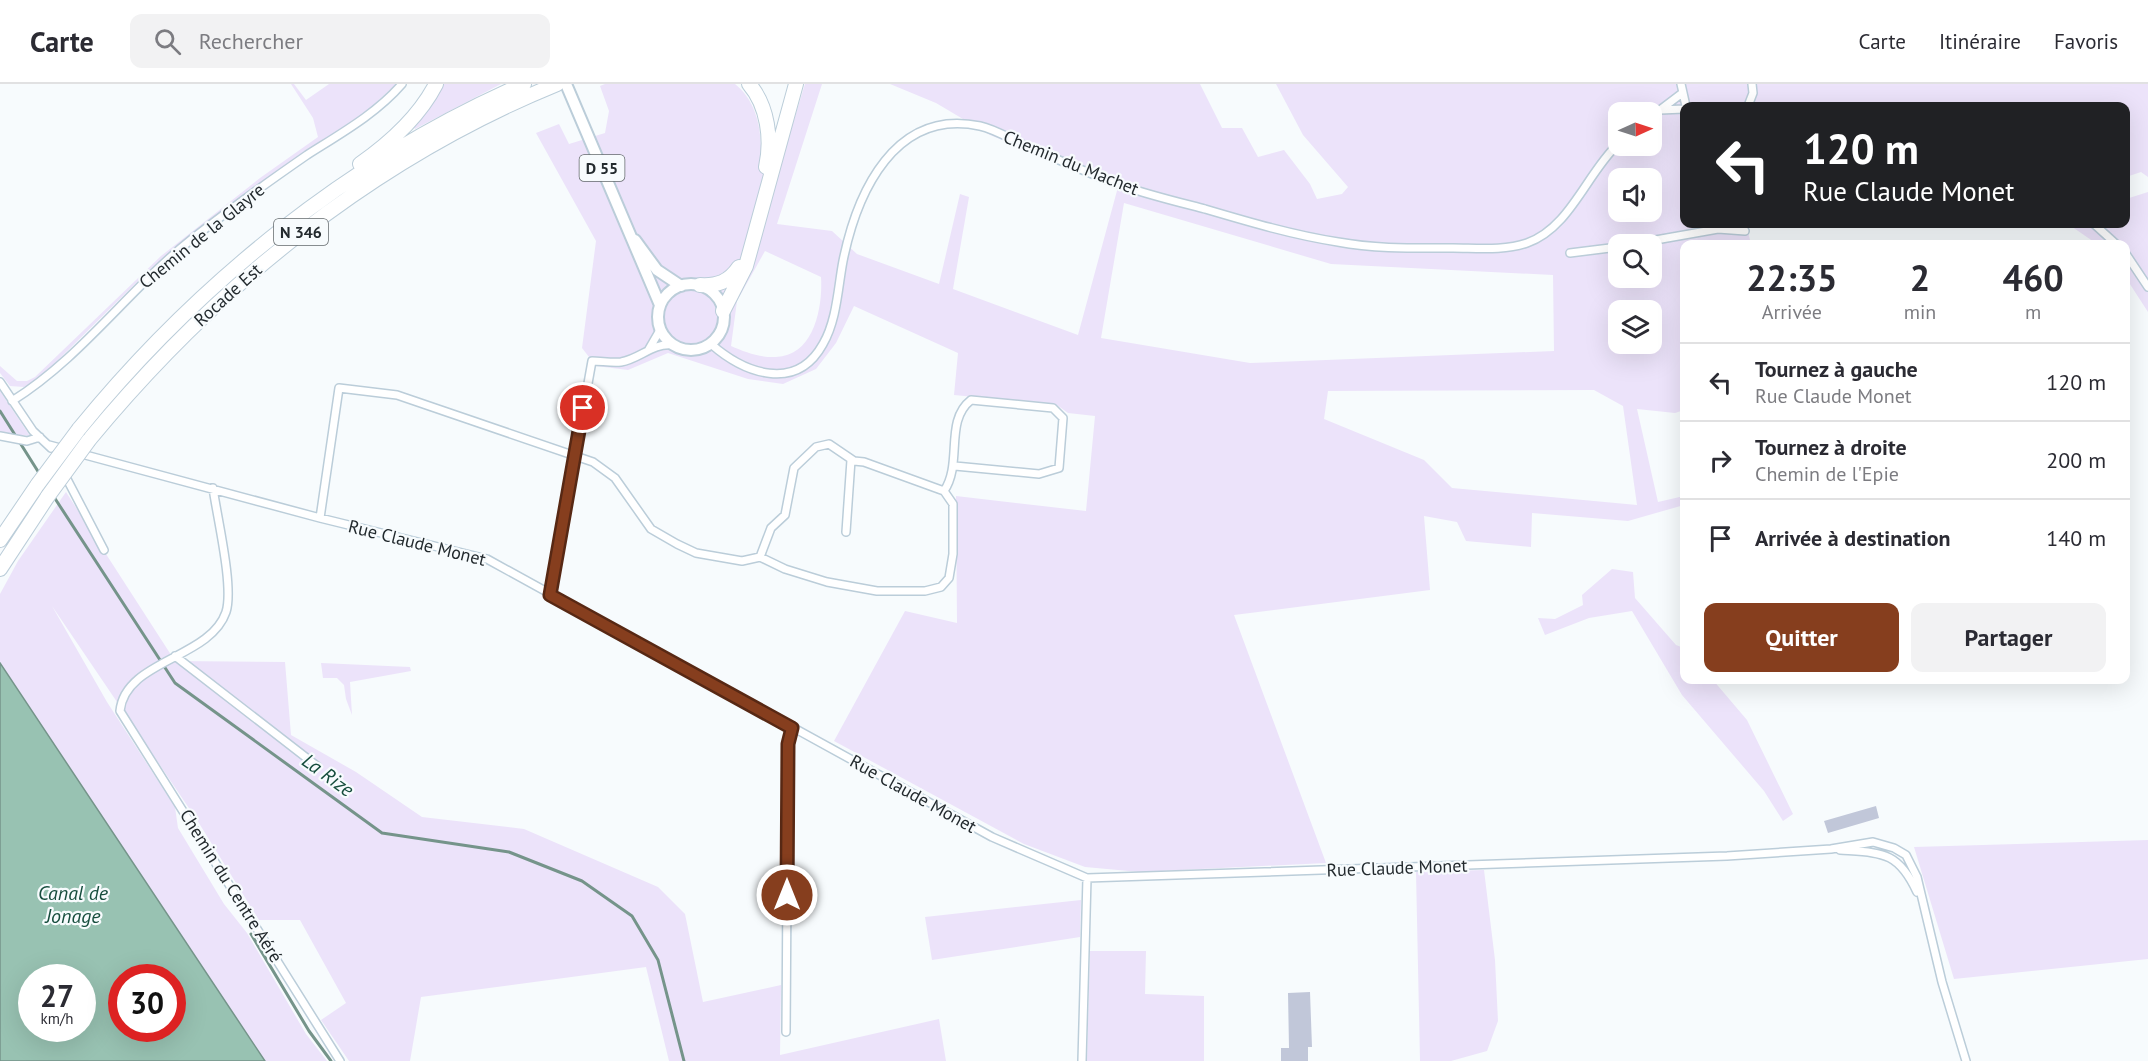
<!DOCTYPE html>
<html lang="fr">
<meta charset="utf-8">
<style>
body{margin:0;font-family:"PT Sans",sans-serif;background:#f2f2f3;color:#2b2b33;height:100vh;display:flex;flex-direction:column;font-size:22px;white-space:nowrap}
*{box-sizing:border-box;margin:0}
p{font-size:20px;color:#7c7c81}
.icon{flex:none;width:33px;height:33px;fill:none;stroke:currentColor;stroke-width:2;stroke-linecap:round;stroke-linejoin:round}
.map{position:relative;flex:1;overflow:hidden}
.drawer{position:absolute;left:1680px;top:156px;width:450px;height:444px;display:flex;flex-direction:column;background:#fff;border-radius:12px;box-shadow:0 6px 24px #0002}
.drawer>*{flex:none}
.banner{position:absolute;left:1680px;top:18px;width:450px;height:126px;border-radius:12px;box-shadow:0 6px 24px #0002;background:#202124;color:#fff;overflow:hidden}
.needle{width:39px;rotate:87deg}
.tools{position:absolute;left:1608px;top:18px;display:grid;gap:12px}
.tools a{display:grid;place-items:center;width:54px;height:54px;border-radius:12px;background:#fff;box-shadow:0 6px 24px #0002;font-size:30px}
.speed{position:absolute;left:18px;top:880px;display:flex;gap:12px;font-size:30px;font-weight:700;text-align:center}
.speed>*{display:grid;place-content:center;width:78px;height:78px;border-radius:50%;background:#fff;box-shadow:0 6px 24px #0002;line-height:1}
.speed small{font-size:15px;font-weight:400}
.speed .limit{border:9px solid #d22;background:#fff;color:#111}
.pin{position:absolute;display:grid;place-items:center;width:51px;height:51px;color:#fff;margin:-26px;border:3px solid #fff;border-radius:50%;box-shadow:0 2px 6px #0007}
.me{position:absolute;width:66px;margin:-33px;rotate:0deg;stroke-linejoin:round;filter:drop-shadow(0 0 4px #0008)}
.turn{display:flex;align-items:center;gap:21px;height:126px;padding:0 24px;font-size:27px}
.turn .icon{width:78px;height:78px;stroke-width:2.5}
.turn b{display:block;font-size:42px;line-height:51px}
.eta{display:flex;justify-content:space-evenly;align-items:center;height:102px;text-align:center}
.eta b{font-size:36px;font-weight:600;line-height:42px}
.primary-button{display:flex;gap:12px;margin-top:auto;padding:12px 24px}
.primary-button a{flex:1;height:69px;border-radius:12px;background:#863e1e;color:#fff;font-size:24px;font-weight:600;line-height:69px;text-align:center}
.primary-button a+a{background:#f2f2f3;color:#2b2b33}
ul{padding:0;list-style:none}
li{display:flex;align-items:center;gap:18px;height:78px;padding:0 24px;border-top:2px solid #e1e1e2}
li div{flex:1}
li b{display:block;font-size:22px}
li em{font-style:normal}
header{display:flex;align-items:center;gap:36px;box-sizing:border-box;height:84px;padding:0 30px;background:#fff;border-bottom:2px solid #e1e1e2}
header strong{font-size:28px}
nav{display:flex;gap:33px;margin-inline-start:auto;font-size:21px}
.search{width:420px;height:54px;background:#f2f2f3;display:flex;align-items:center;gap:15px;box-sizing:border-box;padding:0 21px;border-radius:12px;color:#7c7c81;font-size:22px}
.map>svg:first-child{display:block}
</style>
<header>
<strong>Carte</strong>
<div class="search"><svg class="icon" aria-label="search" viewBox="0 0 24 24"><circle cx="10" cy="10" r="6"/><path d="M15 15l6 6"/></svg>Rechercher</div>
<nav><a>Carte</a><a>Itinéraire</a><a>Favoris</a></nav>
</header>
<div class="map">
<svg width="2148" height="977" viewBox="0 0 2148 977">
<rect width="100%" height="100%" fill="#f7fbfd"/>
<!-- green -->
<path fill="#ece3fa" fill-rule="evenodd" d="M291 0H294L306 16 329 0H396L368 26 254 104 183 157 136 199 40 294 24 303 10 302 0 289V282L17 297H27L35 293 161 172 260 94 318 53 313 34Z
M443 0H501L415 45 413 42Z
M605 0H735C754 15 760 38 761 62L784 68 805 0H822L777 140 832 147 857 170 939 200 960 110 969 113 953 205 1078 251 1118 103 990 51 936 19 890 0H1200L1222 44H1242L1258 73 1284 66 1310 100 1317 115 1342 110 1348 103 1303 51 1276 0H2148V93L2141 88 2126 93V22H1684V140H1746L1751 160H1684V326L1675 329 1637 325 1658 418 1684 412V421L1628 437 1532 429 1531 463 1466 457 1457 438 1424 432 1430 506 1234 531 1326 779 1140 788 1085 783 1024 760 834 657 905 527 957 539 956 412 1086 427 1095 332 1068 329 1057 321 954 311 958 269 854 222 836 259 816 285 783 300 748 295 668 269 628 286 596 282 582 264 596 157 536 49 559 40 569 60 605 49 609 27 600 2ZM1618 28H1652V62H1618ZM1618 94H1652V128H1618ZM1124 119 1331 180 1553 191 1554 267 1250 279 1101 254ZM1618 160H1652V194H1618ZM765 167 821 193C823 223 814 272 776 273 760 274 745 268 731 262L737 217ZM1618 226H1652V260H1618ZM1594 306 1623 322 1637 421 1452 404 1424 376 1324 335 1328 307Z
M2148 108V228L2126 194V160H2097L2068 140H2126V115Z
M0 307 30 352 0 349Z
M66 408 175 577 285 578 291 651 356 688 422 733 524 745 658 803 685 830 703 918 781 901 780 971 939 935 946 977H669L646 883 421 913 410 977H349L321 936 346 919 300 836H259L197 736 52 522 107 618 175 723 178 744 224 820 247 849 306 950 327 977H265L0 579V510L18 477Z
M1612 485 1633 488 1635 514 1676 561 1684 564V596H1713L1747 636 1793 730 1783 737 1764 707 1682 611 1632 527 1589 534 1545 551 1538 534 1555 535 1583 521 1582 511Z
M321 579 410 583 411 587 350 598 352 631 346 615 344 601 337 594H323Z
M2148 756V875L1954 895 1914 763Z
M1484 786 1495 876 1498 937 1487 967 1451 977H1420L1416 788Z
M1081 816 1080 853 932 876 925 833Z
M1090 867H1146L1145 910 1204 912V977H1087Z"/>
<!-- water -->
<path fill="#98c2b2" stroke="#75948a" stroke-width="1.5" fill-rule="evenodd" d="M0 579 265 977H0ZM32 894H82V945H32ZM122 894H172V945H122Z"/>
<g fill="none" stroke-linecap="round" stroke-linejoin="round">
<!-- stream -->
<path stroke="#75948a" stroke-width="3" d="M0 327 39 389
M54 413 175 599 382 749 509 768 582 797 632 832 658 876 684 977
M251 850 309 947 331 977"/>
</g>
<!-- building -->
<path fill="#c1c7d9" d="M1876 722 1879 734 1828 749 1824 737Z
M1310 908 1312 963H1308V977H1281V964H1289L1288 909Z"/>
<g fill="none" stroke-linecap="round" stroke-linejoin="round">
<!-- street casing -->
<g stroke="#bbcdd9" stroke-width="10">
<path id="street" d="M1681 0 1686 22
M1748 22 1753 9 1752 0
M1660 26 1684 25
M1652 32 1681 10
M2094 140 2116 160
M1633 160 1718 145 1745 147
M1570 169 1618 163
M2126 170 2148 203
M711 260C744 289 796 309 823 260 837 236 838 203 843 177 857 108 895 24 980 42 994 45 1009 54 1022 60 1055 74 1089 90 1123 102 1149 111 1178 118 1205 125 1249 138 1293 151 1338 158 1376 165 1414 164 1453 164 1476 164 1504 167 1527 159 1570 144 1587 89 1618 60
M649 265 660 246
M0 298 33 347 51 364
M12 317C81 274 129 205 192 155 229 126 268 98 307 71 340 50 376 30 402 0
M0 352 27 357 40 353
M49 361 64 365
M78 369 320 434 487 475 992 753 1087 794 1727 772 1831 765 1873 758 1894 764 1906 771 1917 793 1942 898 1966 977
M56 374 104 466
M213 404C217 433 234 503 226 528 210 575 125 576 120 627L340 977
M944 407C963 379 944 337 971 316L1053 324 1063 334 1059 384 1039 390 955 382
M320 434 339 304 397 311 593 378 615 394 651 445 677 460 696 469 742 477 760 473 771 444 785 431 794 384 816 363 829 360 854 377 864 378 944 407 953 420V470L949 494 941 503 925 507H877L827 498 785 485 760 473
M846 448 851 376
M550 511 592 277C601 277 612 279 621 278 640 275 652 259 672 261
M175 572 317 682
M1840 766C1882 769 1898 767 1917 808
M786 948 788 660 792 644
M1082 977 1087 794"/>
</g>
<!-- primary casing -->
<g stroke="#bbcdd9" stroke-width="14">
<path id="primary" d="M566 0 660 221
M635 156 657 186 681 202
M658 233a33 33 0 1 1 66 0a33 33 0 1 1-66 0Z"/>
</g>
<!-- highway casing -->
<g stroke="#bbcdd9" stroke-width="16">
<path id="highway" d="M749 0C768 22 772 56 766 83
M360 80C390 59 419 33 436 0
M700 201C717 202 729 198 739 183
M723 227 746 182 796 0
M79 345C198 199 351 75 524 0
M89 356C215 203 373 75 557 0
M0 456 38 400
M0 485 48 412"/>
</g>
<!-- street -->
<use href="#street" stroke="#fff" stroke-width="7"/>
<!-- primary -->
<use href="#primary" stroke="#fff" stroke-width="10"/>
<!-- highway -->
<use href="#highway" stroke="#fff" stroke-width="14"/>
<!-- highway-bridge casing -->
<g stroke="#bbcdd9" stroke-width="16" stroke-linecap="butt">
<path id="highway-bridge" d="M38 400 79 345
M48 412 89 356"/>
</g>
<!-- highway-bridge -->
<use href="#highway-bridge" stroke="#fff" stroke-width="14"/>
</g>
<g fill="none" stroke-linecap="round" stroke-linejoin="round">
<!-- route casing -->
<g stroke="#572814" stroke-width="15">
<path id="route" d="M583 324 550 511 792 644 788 660 787 811"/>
</g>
<!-- route -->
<use href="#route" stroke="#863e1e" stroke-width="10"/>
</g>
<g text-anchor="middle" stroke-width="4.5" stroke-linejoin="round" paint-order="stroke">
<!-- shield labels -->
<g fill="#f7fbfd" stroke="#63696c" stroke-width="1.5">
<rect x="579.5" y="71" width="45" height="26" rx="4.5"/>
<rect x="274" y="135" width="54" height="26" rx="4.5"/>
</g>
<g font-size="16" font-weight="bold" fill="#232a2e">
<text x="602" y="90">D 55</text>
<text x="301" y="154">N 346</text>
</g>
<!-- street labels -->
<g font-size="18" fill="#232a2e" stroke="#f7fbfd">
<text transform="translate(1071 79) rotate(22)" y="6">Chemin du Machet</text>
<text transform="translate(202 152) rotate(-39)" y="6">Chemin de la Glayre</text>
<text transform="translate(228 211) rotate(-42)" y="6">Rocade Est</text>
<text transform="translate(417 459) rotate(14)" y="6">Rue Claude Monet</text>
<text transform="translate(913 710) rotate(29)" y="6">Rue Claude Monet</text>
<text transform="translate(1397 784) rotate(-2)" y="6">Rue Claude Monet</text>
<text transform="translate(231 802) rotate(58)" y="6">Chemin du Centre Aéré</text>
</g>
<!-- water labels -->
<g font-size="20" font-style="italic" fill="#174e3e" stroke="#f7fbfd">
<text transform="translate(328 691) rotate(36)" y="7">La Rize</text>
<text x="73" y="816">Canal de<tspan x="73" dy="23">Jonage</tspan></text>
</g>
</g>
</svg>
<div class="tools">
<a><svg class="needle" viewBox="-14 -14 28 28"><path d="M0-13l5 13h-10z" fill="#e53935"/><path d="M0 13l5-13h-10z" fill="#7c7c81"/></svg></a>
<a><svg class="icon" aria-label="sound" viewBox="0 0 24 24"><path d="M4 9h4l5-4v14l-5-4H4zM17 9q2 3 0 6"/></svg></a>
<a><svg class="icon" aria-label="search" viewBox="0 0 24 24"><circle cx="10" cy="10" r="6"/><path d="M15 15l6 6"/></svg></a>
<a><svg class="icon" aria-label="layers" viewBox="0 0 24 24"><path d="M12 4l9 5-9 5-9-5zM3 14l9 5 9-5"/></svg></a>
</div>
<div class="speed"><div>27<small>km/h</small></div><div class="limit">30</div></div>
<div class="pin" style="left:583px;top:324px;background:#d93025"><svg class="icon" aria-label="arrive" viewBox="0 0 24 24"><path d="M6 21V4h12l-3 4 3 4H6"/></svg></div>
<svg class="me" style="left:787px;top:811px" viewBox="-20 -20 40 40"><circle r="17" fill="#863e1e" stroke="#fff" stroke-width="3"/><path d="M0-11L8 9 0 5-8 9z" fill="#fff"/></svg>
<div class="banner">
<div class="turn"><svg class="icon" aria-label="left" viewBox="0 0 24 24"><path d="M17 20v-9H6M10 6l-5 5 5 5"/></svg><div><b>120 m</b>Rue Claude Monet</div></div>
</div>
<section class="drawer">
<div class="eta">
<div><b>22:35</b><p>Arrivée</p></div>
<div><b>2</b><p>min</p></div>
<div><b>460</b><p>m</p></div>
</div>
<ul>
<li><svg class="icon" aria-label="left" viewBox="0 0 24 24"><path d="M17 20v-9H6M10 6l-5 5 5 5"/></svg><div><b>Tournez à gauche</b><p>Rue Claude Monet</p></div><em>120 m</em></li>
<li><svg class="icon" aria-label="right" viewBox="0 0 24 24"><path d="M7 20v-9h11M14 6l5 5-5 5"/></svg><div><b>Tournez à droite</b><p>Chemin de l'Epie</p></div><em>200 m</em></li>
<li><svg class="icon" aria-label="arrive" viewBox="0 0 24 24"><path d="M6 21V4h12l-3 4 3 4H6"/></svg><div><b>Arrivée à destination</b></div><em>140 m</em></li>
</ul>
<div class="primary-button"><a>Quitter</a><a>Partager</a></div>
</section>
</div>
